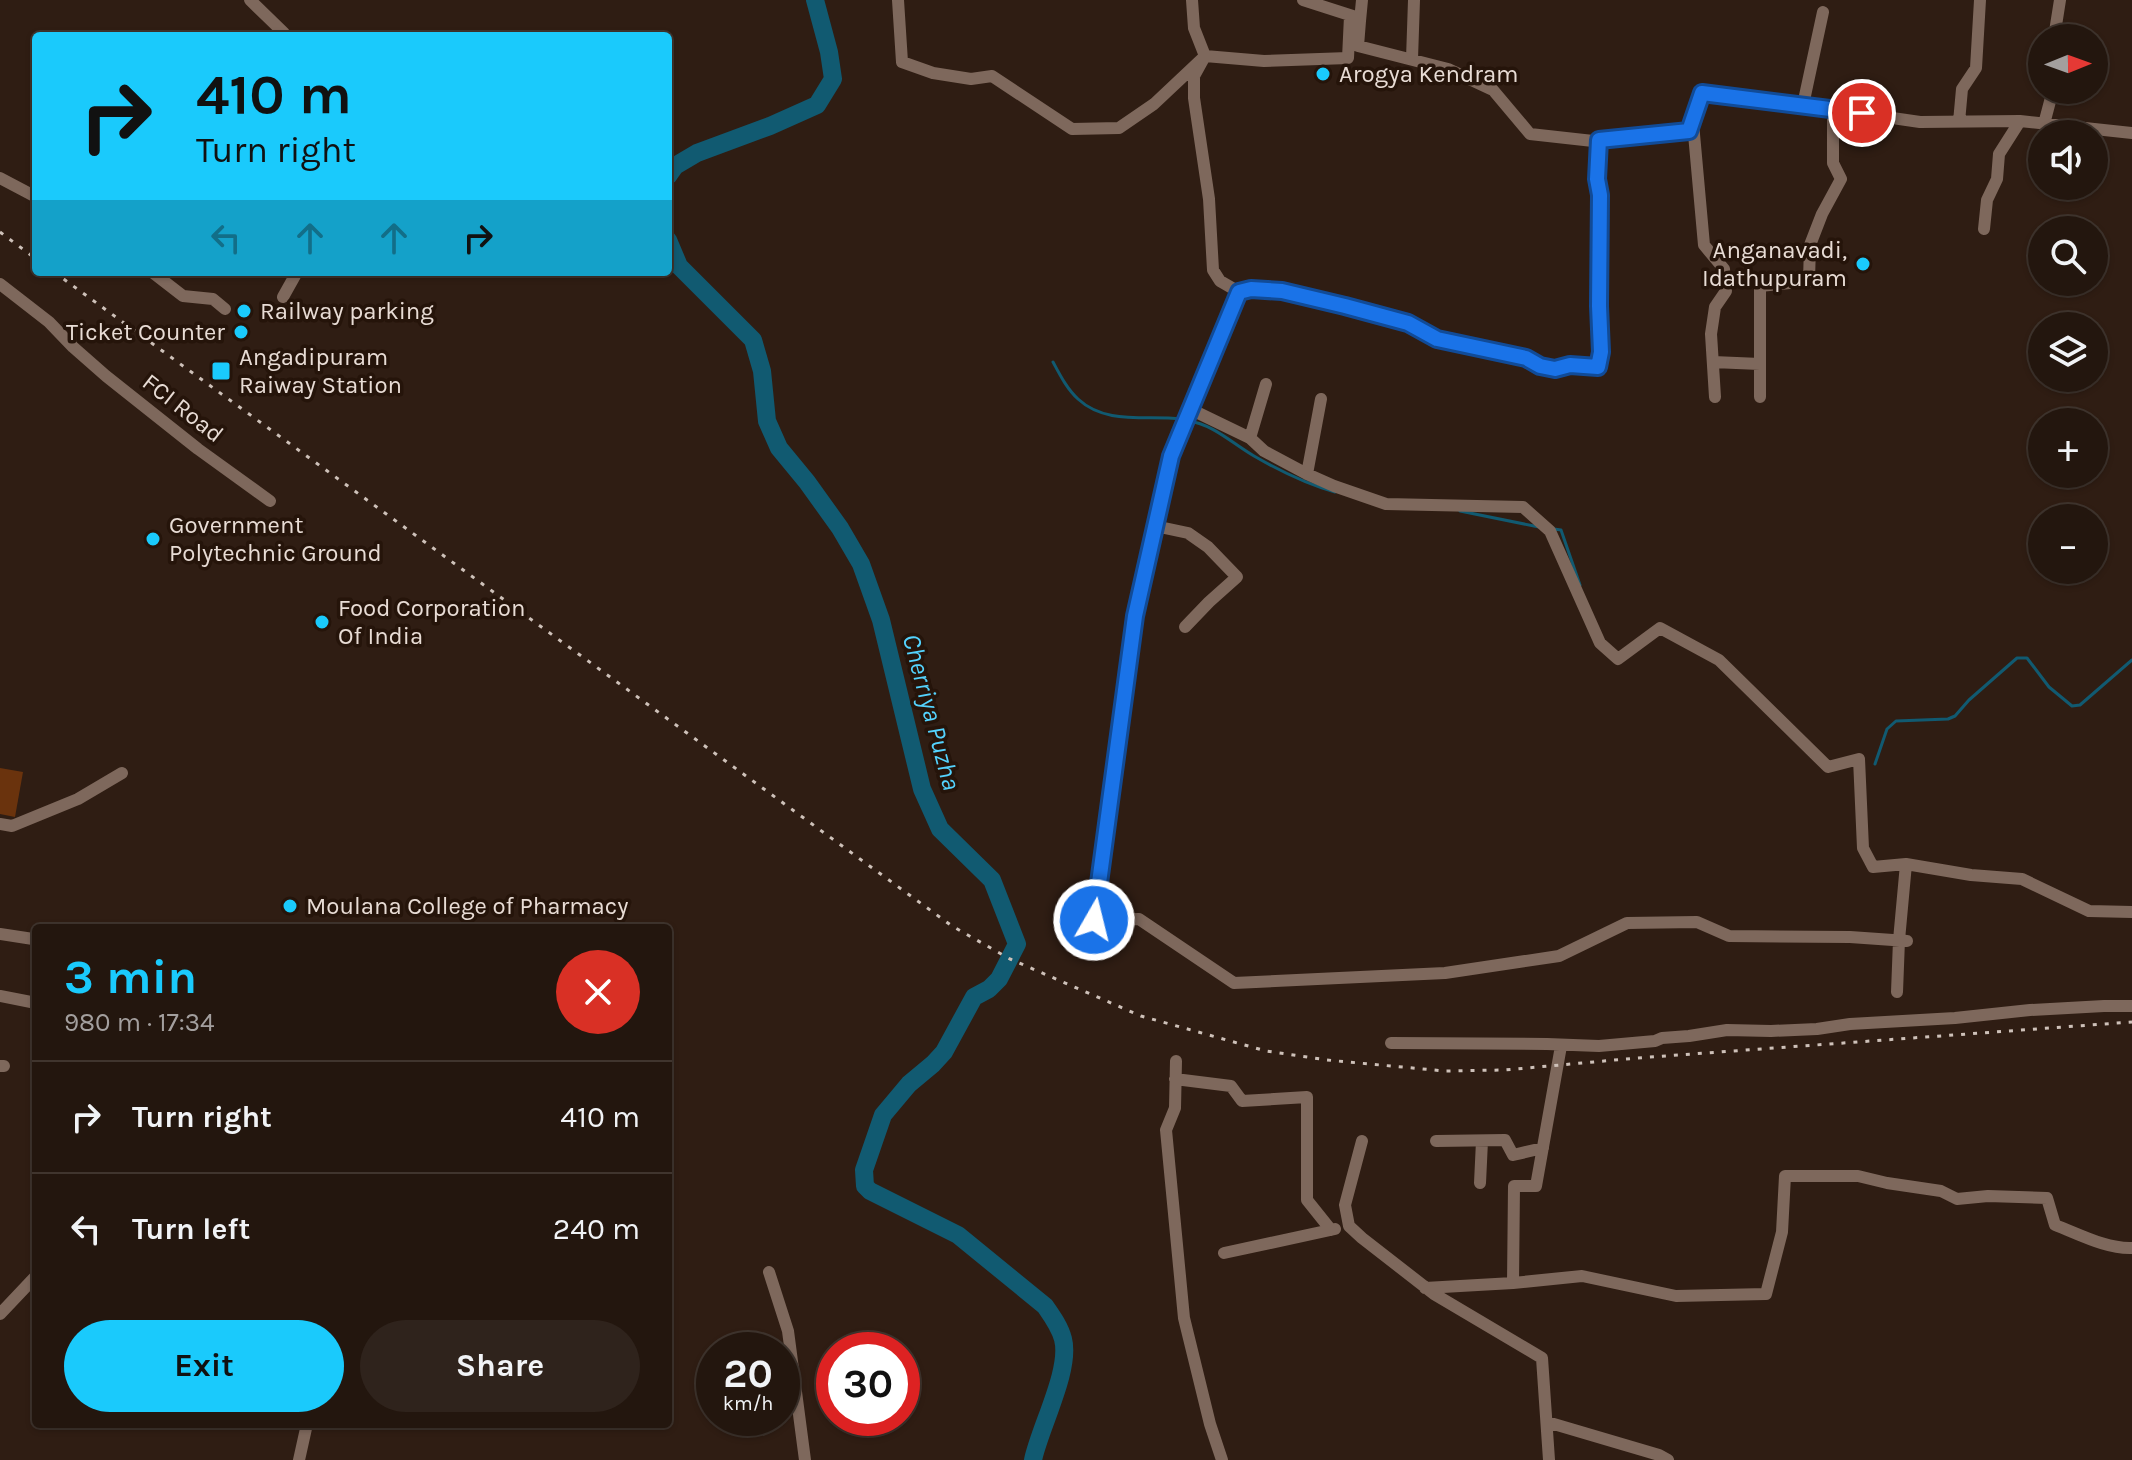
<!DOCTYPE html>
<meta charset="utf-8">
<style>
body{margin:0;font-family:Karla,sans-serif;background:#2f231c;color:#f1f3f6;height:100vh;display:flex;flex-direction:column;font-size:30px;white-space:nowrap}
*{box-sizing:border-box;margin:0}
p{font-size:26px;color:#a39f9e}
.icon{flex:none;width:44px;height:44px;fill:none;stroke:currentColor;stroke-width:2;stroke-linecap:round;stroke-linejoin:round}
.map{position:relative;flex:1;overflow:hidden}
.panel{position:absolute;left:32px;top:924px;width:640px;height:504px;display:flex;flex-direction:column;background:#23160e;border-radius:8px;box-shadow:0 2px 6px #0004,0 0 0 2px #40352e}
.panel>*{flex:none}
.hud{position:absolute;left:32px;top:32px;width:640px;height:244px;border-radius:8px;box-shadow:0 2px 6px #0004,0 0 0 2px #40352e;background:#1acafc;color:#111;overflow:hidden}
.needle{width:52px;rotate:89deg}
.buttons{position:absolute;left:2028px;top:24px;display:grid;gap:16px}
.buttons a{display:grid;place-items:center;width:80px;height:80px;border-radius:50%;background:#23160e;box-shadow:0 2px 6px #0004,0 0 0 2px #40352e;font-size:40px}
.speed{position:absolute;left:696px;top:1332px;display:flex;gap:16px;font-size:40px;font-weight:700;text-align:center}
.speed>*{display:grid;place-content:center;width:104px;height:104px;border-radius:50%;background:#23160e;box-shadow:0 2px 6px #0004,0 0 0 2px #40352e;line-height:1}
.speed small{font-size:20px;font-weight:400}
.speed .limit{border:12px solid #d22;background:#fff;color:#111}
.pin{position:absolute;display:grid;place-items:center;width:68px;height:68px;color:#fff;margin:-34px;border:4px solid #fff;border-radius:50%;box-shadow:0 2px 8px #0007}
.me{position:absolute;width:88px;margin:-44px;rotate:8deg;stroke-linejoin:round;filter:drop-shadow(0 0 6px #0008)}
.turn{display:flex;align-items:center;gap:28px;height:168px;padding:0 32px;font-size:36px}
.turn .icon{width:104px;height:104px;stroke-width:2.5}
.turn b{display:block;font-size:56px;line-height:68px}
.lanes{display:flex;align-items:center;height:76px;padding:0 32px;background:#0003;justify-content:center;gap:40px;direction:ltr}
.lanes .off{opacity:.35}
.round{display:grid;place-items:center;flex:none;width:84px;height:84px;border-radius:42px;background:#2f231c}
.summary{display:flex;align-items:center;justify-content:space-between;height:136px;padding:0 32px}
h1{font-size:48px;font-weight:700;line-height:60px;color:#1acafc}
.primary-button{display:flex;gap:16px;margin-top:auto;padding:16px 32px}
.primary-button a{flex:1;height:92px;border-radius:48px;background:#1acafc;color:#111;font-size:32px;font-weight:700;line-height:92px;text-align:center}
.primary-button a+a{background:#2f231c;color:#f1f3f6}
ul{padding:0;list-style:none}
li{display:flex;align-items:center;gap:24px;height:112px;padding:0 32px;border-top:2px solid #40352e}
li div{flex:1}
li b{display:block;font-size:30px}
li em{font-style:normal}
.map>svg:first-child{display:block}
</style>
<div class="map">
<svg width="2132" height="1460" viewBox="0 0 2132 1460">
<rect width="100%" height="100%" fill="#2f1d13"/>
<!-- green -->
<path fill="#6a330d" d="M0 768 23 772 15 817 0 814Z"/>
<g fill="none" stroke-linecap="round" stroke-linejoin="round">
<!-- stream -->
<path stroke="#115a71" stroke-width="3" d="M1053 362C1060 375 1067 389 1078 399 1106 425 1146 415 1181 419
M1188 421C1213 424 1233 444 1254 456 1280 471 1306 484 1335 492
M1460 511 1539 527
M1554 529 1561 530 1580 585
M1875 764 1887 729 1896 721 1948 719 1955 716 1969 700 2017 658H2027L2049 687 2072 706 2080 705 2132 660"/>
<!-- river -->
<path stroke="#115a71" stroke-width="18" d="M668 176 675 166 697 153 770 126 817 105 833 79 829 52 815 0
M668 240 679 266 753 340 762 371 767 421 779 448 807 482 840 528 861 564 881 620 922 789 940 829 992 880 1017 944 999 979 989 989 974 997 944 1052 933 1064 909 1084 883 1115 864 1170 865 1186 870 1191 958 1235 1045 1306C1052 1316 1060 1327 1063 1339 1071 1370 1040 1427 1033 1460"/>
<!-- street -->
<path stroke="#7e685c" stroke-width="12" d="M250 0 284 33 283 36
M898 0 902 62 933 73 971 79 992 76 1072 129 1119 128 1154 104 1205 56 1264 61 1348 58 1350 16
M1192 0 1194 28 1205 56 1194 76V98L1209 199 1213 270 1220 281 1239 292 1171 456 1135 616 1094 920 1139 919 1234 983 1445 973 1559 956 1627 923 1697 922 1729 936 1850 937 1907 941
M1303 0 1359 18 1360 21 1358 46 1448 69 1493 90 1530 134 1593 141 1689 131 1702 93 1803 105 1920 122 2020 121 2132 133
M1360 21 1362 0
M2054 38 2060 0
M1412 59 1414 0
M1803 105 1823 12
M1959 122 1962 89 1976 68 1980 0
M1693 123 1704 245 1724 269 1726 291 1715 307 1711 334 1715 397
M2044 124 2053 90
M0 178 36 197
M1984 229 1987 200 1997 179 1999 154 2020 121
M152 272 183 296 213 299 225 309
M0 284 49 322 73 347 106 376 198 449 270 501
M1239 292 1251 289 1282 291 1345 306 1408 323 1437 339 1526 358 1540 366 1555 369 1570 365 1598 367 1601 352 1599 306 1600 195 1597 179 1599 140
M283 297 297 272
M1713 362 1760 364
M1760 397V286L1809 281 1810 245 1822 214 1841 179 1833 163V109
M1190 409 1250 438 1264 451 1307 474 1334 486 1386 504 1523 507 1550 531 1600 643 1618 659 1660 628 1719 660 1828 767 1859 759 1863 848 1873 867 1906 864 1971 875 2022 879 2089 911 2132 912
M1250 438 1266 384
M1307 474 1321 399
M1155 526 1188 533 1208 547 1237 577 1209 602 1185 627
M0 824 12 826 78 799 122 773
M0 934 33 939
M1897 992 1899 940 1906 864
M0 996 36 1003
M1391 1043 1547 1044 1599 1046 1655 1041 1662 1038 1689 1036 1727 1030 1771 1031 1817 1029 1850 1024 1955 1018 2030 1010 2104 1006H2132
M1176 1061 1175 1108 1166 1130 1184 1318 1210 1424 1222 1460
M0 1066H4
M1175 1079 1231 1086 1242 1101 1307 1097V1200L1331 1230
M1362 1141 1345 1205 1349 1226 1362 1238 1434 1294 1542 1358 1549 1460
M1436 1141 1505 1140 1513 1155 1543 1148
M1480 1183 1482 1141
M1224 1253 1335 1229
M769 1272 788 1331 805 1460
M1513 1283 1514 1186H1536L1561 1046
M1425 1288 1513 1283 1582 1276 1676 1296 1766 1294 1782 1232 1785 1176H1858L1887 1183 1941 1191 1957 1199 1988 1196 2047 1198 2055 1225C2079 1234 2106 1249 2132 1248
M0 1314 36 1276
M1547 1422 1659 1455 1668 1460
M299 1460 307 1424"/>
<!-- rail -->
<path stroke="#cec1b9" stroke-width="3" stroke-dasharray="4 8" stroke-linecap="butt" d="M0 232 36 259
M54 272 952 926 1010 959 1141 1016 1266 1051 1327 1060 1444 1071 1505 1070 1637 1058 2132 1022"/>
</g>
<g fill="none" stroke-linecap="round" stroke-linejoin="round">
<!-- route casing -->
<g stroke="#114b97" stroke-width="20">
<path id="route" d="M1094 920 1135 616 1171 456 1239 292 1251 289 1282 291 1345 306 1408 323 1437 339 1526 358 1540 366 1555 369 1570 365 1598 367 1601 352 1599 306 1600 195 1597 179 1599 140 1689 131 1702 93 1862 113"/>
</g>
<!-- route -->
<use href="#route" stroke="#1a73e8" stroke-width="14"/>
</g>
<!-- markers -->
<g fill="#1acafc" stroke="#25140a" stroke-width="3">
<circle cx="1323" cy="74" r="8"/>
<circle cx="1863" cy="264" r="8"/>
<circle cx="244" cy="311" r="8"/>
<circle cx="241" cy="332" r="8"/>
<rect x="211" y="361" width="20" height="20" rx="4"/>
<circle cx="153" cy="539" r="8"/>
<circle cx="322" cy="622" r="8"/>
<circle cx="290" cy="906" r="8"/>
</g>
<g text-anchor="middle" stroke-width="7" stroke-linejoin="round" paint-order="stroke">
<!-- poi labels -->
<g font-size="24" fill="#e8dcd5" stroke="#25140a" text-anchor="start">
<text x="1339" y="82">Arogya Kendram</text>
<text x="1847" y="258" text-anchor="end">Anganavadi,<tspan x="1847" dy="28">Idathupuram</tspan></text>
<text x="260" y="319">Railway parking</text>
<text x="225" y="340" text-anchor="end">Ticket Counter</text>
<text x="239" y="365">Angadipuram<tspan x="239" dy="28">Raiway Station</tspan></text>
<text x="169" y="533">Government<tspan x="169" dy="28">Polytechnic Ground</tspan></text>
<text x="338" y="616">Food Corporation<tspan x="338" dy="28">Of India</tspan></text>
<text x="306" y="914">Moulana College of Pharmacy</text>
</g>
<!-- street labels -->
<g font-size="24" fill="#e8dcd5" stroke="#25140a">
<text transform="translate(183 408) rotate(38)" y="8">FCI Road</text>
</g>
<!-- water labels -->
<g font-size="26" font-style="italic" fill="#54d3fe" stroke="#25140a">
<text transform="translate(932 712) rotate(75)" y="9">Cherriya Puzha</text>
</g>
</g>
</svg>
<div class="buttons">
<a><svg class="needle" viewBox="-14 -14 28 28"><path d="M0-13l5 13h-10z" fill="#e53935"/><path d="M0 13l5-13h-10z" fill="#a39f9e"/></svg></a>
<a><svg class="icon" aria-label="sound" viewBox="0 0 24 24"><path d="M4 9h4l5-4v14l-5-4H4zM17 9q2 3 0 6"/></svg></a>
<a><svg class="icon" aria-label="search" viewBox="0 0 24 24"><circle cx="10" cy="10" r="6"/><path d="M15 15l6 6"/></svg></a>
<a><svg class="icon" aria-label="layers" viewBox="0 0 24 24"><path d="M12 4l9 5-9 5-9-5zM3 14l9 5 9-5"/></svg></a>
<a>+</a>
<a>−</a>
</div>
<div class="speed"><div>20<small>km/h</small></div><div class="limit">30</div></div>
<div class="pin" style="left:1862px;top:113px;background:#d93025"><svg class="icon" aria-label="arrive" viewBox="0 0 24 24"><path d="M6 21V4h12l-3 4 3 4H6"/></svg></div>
<svg class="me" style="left:1094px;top:920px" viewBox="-20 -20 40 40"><circle r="17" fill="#1a73e8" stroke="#fff" stroke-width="3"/><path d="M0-11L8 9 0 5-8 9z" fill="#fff"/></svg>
<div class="hud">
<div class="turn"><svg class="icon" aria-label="right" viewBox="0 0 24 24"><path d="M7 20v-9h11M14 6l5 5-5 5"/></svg><div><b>410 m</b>Turn right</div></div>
<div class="lanes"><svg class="icon off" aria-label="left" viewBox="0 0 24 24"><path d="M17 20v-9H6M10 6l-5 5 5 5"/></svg><svg class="icon off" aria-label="ahead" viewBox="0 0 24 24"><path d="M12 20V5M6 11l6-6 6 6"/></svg><svg class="icon off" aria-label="ahead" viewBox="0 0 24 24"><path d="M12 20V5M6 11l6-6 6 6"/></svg><svg class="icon" aria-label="right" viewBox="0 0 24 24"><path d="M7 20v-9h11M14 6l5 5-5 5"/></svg></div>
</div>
<section class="panel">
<div class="summary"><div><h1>3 min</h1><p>980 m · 17:34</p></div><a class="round" style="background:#d93025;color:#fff"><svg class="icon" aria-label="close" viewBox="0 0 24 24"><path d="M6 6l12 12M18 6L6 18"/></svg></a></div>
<ul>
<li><svg class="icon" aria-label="right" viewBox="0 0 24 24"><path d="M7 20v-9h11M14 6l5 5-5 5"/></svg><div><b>Turn right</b></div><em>410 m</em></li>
<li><svg class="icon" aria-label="left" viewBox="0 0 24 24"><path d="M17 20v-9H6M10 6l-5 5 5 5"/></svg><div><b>Turn left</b></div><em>240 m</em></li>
</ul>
<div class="primary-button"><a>Exit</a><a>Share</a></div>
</section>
</div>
